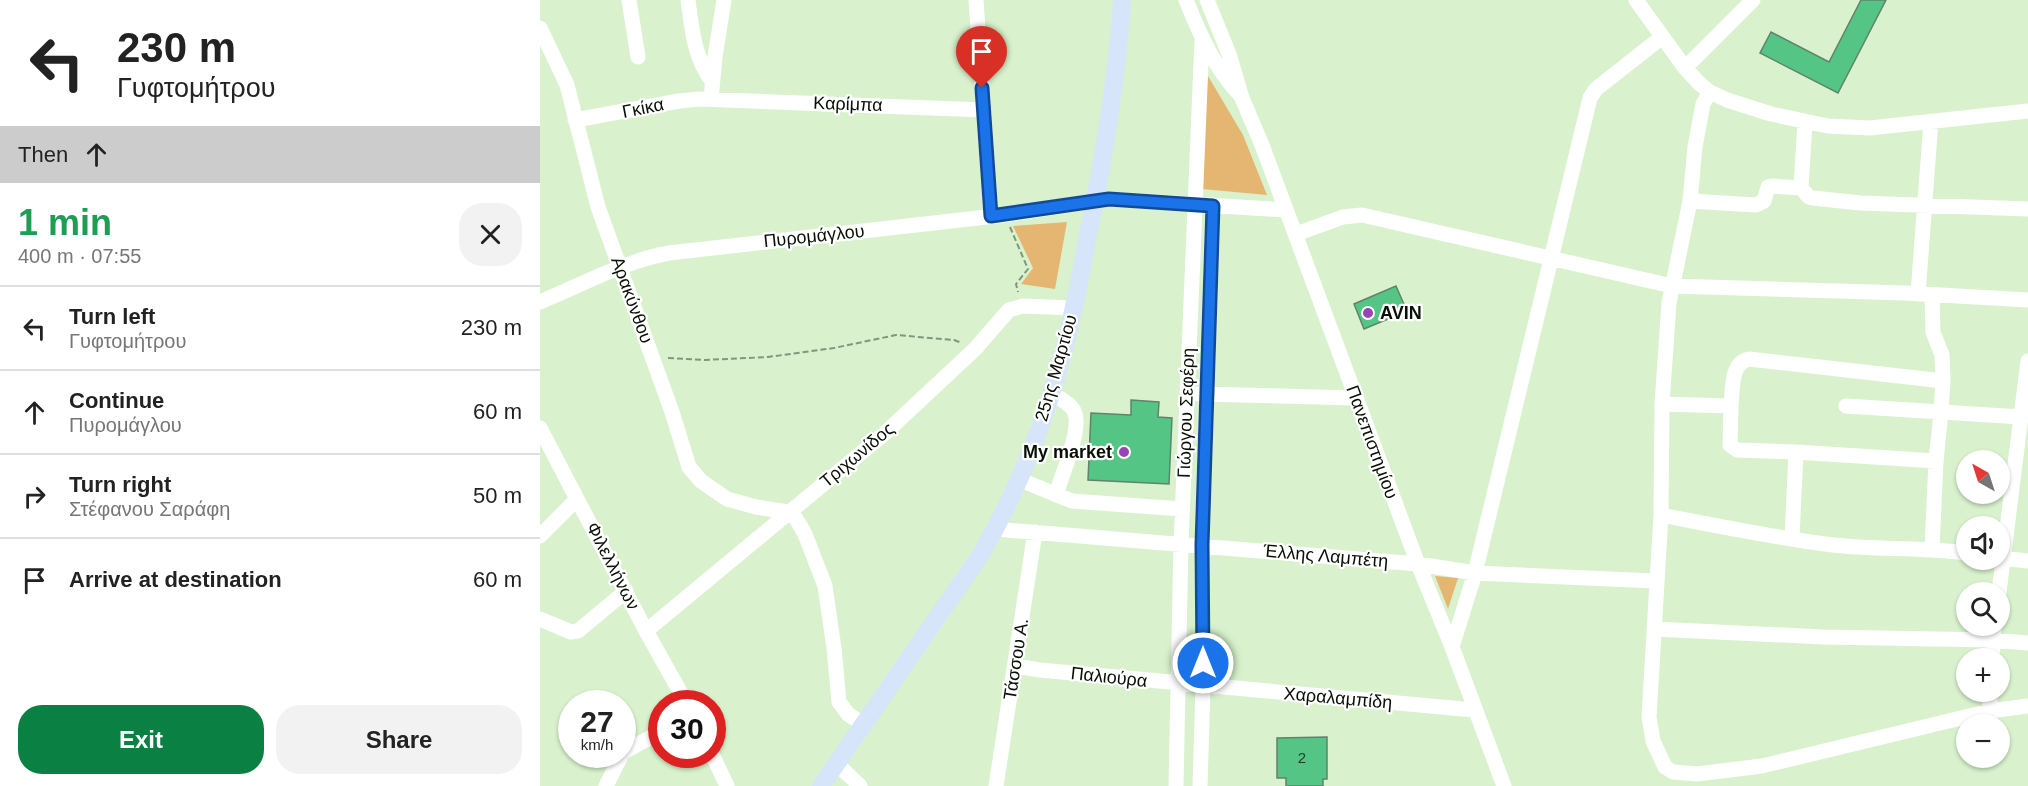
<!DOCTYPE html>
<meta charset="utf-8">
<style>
body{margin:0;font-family:Arial,sans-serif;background:#f2f2f2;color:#222;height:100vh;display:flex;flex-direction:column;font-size:22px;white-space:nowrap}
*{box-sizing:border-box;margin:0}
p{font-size:20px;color:#767676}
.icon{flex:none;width:33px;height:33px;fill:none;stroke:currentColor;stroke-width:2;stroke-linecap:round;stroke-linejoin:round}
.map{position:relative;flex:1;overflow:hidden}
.panel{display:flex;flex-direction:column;background:#fff;width:540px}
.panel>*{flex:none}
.banner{background:#fff;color:#222;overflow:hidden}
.needle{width:39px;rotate:321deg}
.tools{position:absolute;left:1416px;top:450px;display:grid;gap:12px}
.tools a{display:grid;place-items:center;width:54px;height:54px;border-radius:50%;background:#fff;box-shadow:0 2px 4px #0004;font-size:30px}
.speed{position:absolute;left:18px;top:690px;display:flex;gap:12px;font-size:30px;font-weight:700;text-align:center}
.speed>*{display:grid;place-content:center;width:78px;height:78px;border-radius:50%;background:#fff;box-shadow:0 2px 4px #0004;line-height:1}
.speed small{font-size:15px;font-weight:400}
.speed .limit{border:9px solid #d22;background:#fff;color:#111}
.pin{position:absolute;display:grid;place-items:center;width:51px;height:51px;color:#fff;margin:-62px -26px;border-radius:50% 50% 50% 0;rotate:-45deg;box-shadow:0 0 6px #0007}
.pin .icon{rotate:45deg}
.me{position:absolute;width:66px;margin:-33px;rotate:0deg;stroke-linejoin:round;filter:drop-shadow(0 0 4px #0008)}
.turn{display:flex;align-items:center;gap:21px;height:126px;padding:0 18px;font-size:27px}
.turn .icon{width:78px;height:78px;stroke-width:2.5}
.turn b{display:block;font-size:42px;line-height:51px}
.then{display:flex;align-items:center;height:57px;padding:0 18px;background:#0003;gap:12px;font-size:22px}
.round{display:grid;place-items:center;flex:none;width:63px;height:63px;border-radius:24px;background:#f2f2f2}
.headline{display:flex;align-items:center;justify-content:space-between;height:102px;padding:0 18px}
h1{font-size:36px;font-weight:800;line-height:45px;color:#1e9e55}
.cta{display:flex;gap:12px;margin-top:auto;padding:12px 18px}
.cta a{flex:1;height:69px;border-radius:24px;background:#0b8043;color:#fff;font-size:24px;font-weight:800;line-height:69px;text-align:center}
.cta a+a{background:#f2f2f2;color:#222}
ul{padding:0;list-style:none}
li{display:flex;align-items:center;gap:18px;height:84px;padding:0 18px;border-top:2px solid #e0e0e0}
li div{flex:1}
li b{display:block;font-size:22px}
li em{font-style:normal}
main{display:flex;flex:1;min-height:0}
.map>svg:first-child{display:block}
</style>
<main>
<section class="panel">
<div class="banner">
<div class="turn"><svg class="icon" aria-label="left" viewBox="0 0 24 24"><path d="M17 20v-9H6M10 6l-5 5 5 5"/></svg><div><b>230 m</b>Γυφτομήτρου</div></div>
<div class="then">Then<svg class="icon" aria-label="ahead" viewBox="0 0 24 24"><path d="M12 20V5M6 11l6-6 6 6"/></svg></div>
</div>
<div class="headline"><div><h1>1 min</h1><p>400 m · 07:55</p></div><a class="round"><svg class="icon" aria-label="close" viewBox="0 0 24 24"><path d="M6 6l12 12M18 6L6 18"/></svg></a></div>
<ul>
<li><svg class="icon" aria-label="left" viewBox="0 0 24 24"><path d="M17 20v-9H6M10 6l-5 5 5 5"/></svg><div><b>Turn left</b><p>Γυφτομήτρου</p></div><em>230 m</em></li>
<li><svg class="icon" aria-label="ahead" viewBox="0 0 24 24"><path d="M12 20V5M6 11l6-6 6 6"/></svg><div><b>Continue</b><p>Πυρομάγλου</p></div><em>60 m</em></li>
<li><svg class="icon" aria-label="right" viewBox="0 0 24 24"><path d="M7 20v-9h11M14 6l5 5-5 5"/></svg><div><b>Turn right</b><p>Στέφανου Σαράφη</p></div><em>50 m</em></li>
<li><svg class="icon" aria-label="arrive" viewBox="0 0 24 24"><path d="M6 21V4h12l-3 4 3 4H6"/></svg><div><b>Arrive at destination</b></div><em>60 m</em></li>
</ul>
<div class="cta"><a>Exit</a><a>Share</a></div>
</section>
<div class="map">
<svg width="1488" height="786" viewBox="0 0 1488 786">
<rect width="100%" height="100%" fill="#d9f2cd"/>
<!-- green -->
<path fill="#e5b672" d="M665 71 703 135 727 195 662 189Z
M527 222 515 289 481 284 493 268 473 226Z
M895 576 918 578 908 609Z"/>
<!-- building -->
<path fill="#55c585" stroke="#5f836b" stroke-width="1.5" d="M1321 0H1346L1298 93 1220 53 1231 32 1289 62Z
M856 286 867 311 824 329 814 304Z
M591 400 619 402 618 417 632 418 629 484 548 480 551 413 591 415Z
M787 737V779H783V786H746V778H737V738Z"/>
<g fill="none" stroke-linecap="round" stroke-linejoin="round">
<!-- path -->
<path stroke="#83957b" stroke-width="2" stroke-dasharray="6 3" stroke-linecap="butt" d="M470 227 488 269 476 284 478 292
M128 358 165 360 228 357 294 348 356 335 414 340 422 343"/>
<!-- minor -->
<path stroke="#fff" stroke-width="15" d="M89 0 98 57
M148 0C152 29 154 58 172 81
M436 0 451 216
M646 0C660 35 674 67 700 95
M667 0 689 54 702 98 722 145 878 564 912 647 964 786
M1096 0 1145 68 1160 84 1170 92 1187 100 1231 114 1288 126 1330 128 1488 111
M0 28 27 85 58 207 132 412 149 467 161 481 187 499 216 507 247 512 255 517 265 534 285 586 294 648 299 702 308 714 324 725
M1145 68 1213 0
M1170 92 1163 104 1155 147 1150 201 1129 303 1122 404 1121 515 1109 717 1113 741 1125 767 1133 772 1157 774 1222 766 1450 711 1488 706
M171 99 175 57 184 0
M35 120 139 101 160 99 444 110
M1261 188 1265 122
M1150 201 1216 205 1224 201 1228 187 1232 186 1261 188 1269 197 1273 198 1320 203 1488 209
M756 234 803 217 822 215 1132 286 1365 293 1488 300
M1378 294 1391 121
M1392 295 1393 332 1402 355 1403 381
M0 302C41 285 85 261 129 253L464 215 569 199 746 210
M511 393C519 398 530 403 534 411 543 428 521 476 516 495
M659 394 816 398
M1122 404 1191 406C1193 390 1190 363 1209 359L1403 381 1401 412 1481 417
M1191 406 1190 445 1197 450 1256 452 1396 461 1392 548
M1306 406 1401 412 1396 461
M0 428 106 631 147 704
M478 479 532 501 642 509
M1121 515C1178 526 1235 538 1293 545 1337 550 1381 547 1426 553
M455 529 878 564 935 573 1116 581
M0 536 37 499
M1252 538 1256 452
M1460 558 1488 561
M1459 592 1488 361
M0 619 31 632 38 631 86 591
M1114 629 1284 637 1452 640 1488 643
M106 631 344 434 435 349 469 310 483 306 533 308
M912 647 935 573 1050 98 1056 89 1122 37
M1452 658 1454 626
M475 666 500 670 934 710
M1450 711V692
M82 753 122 731
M172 754 187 786
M297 764 320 786
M66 786 82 754
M456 786 495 532
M636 786 641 543 662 39
M660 786 663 687 662 545 673 205"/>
<!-- major -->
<path stroke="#d6e5fa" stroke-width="18" d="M281 786 441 554C476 494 503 427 521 360 533 319 540 277 548 235 564 157 577 79 582 0"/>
</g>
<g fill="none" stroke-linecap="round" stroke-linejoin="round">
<!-- route casing -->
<g stroke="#114b97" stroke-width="15">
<path id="route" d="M442 88 451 216 569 199 673 206 662 545 663 663"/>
</g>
<!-- route -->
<use href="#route" stroke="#1a73e8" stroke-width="10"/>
</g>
<!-- markers -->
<g fill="#9645b5" stroke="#fff" stroke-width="2">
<circle cx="828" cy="313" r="6"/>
<circle cx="584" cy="452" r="6"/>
</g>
<g text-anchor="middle" stroke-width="4.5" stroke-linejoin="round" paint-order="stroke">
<!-- number labels -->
<g font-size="15" fill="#1b3d25">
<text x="762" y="763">2</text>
</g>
<!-- street labels -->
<g font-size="18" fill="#081005" stroke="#fff">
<text transform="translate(308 104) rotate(2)" y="6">Καρίμπα</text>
<text transform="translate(103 108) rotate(-11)" y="6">Γκίκα</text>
<text transform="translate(274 236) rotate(-6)" y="6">Πυρομάγλου</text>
<text transform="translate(92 300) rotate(70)" y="6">Αρακύνθου</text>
<text transform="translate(516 368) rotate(-74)" y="6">25ης Μαρτίου</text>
<text transform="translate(646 413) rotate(-88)" y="6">Γιώργου Σεφέρη</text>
<text transform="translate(832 442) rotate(70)" y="6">Πανεπιστημίου</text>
<text transform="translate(317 455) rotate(-40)" y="6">Τριχωνίδος</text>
<text transform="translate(786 556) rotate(5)" y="6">Έλλης Λαμπέτη</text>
<text transform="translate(73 566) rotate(63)" y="6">Φιλελλήνων</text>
<text transform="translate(476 659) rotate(-81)" y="6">Τάσσου Α.</text>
<text transform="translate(569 677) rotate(6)" y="6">Παλιούρα</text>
<text transform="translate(798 698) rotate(5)" y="6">Χαραλαμπίδη</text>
</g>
<!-- poi labels -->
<g font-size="18" font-weight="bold" fill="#081005" stroke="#fff" text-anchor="start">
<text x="840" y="319">AVIN</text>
<text x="572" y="458" text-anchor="end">My market</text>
</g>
</g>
</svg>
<div class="tools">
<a><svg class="needle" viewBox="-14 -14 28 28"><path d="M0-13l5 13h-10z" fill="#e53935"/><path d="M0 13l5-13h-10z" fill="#767676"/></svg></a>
<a><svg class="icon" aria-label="sound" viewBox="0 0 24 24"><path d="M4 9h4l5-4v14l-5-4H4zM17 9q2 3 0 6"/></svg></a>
<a><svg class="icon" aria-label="search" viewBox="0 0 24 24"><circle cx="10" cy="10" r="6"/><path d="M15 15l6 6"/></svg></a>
<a>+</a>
<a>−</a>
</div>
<div class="speed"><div>27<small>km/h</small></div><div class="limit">30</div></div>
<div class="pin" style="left:442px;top:88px;background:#d93025"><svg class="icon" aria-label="arrive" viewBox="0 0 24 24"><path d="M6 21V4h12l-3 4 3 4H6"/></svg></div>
<svg class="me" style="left:663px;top:663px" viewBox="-20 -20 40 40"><circle r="17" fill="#1a73e8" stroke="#fff" stroke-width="3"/><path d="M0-11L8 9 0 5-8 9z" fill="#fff"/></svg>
</div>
</main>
